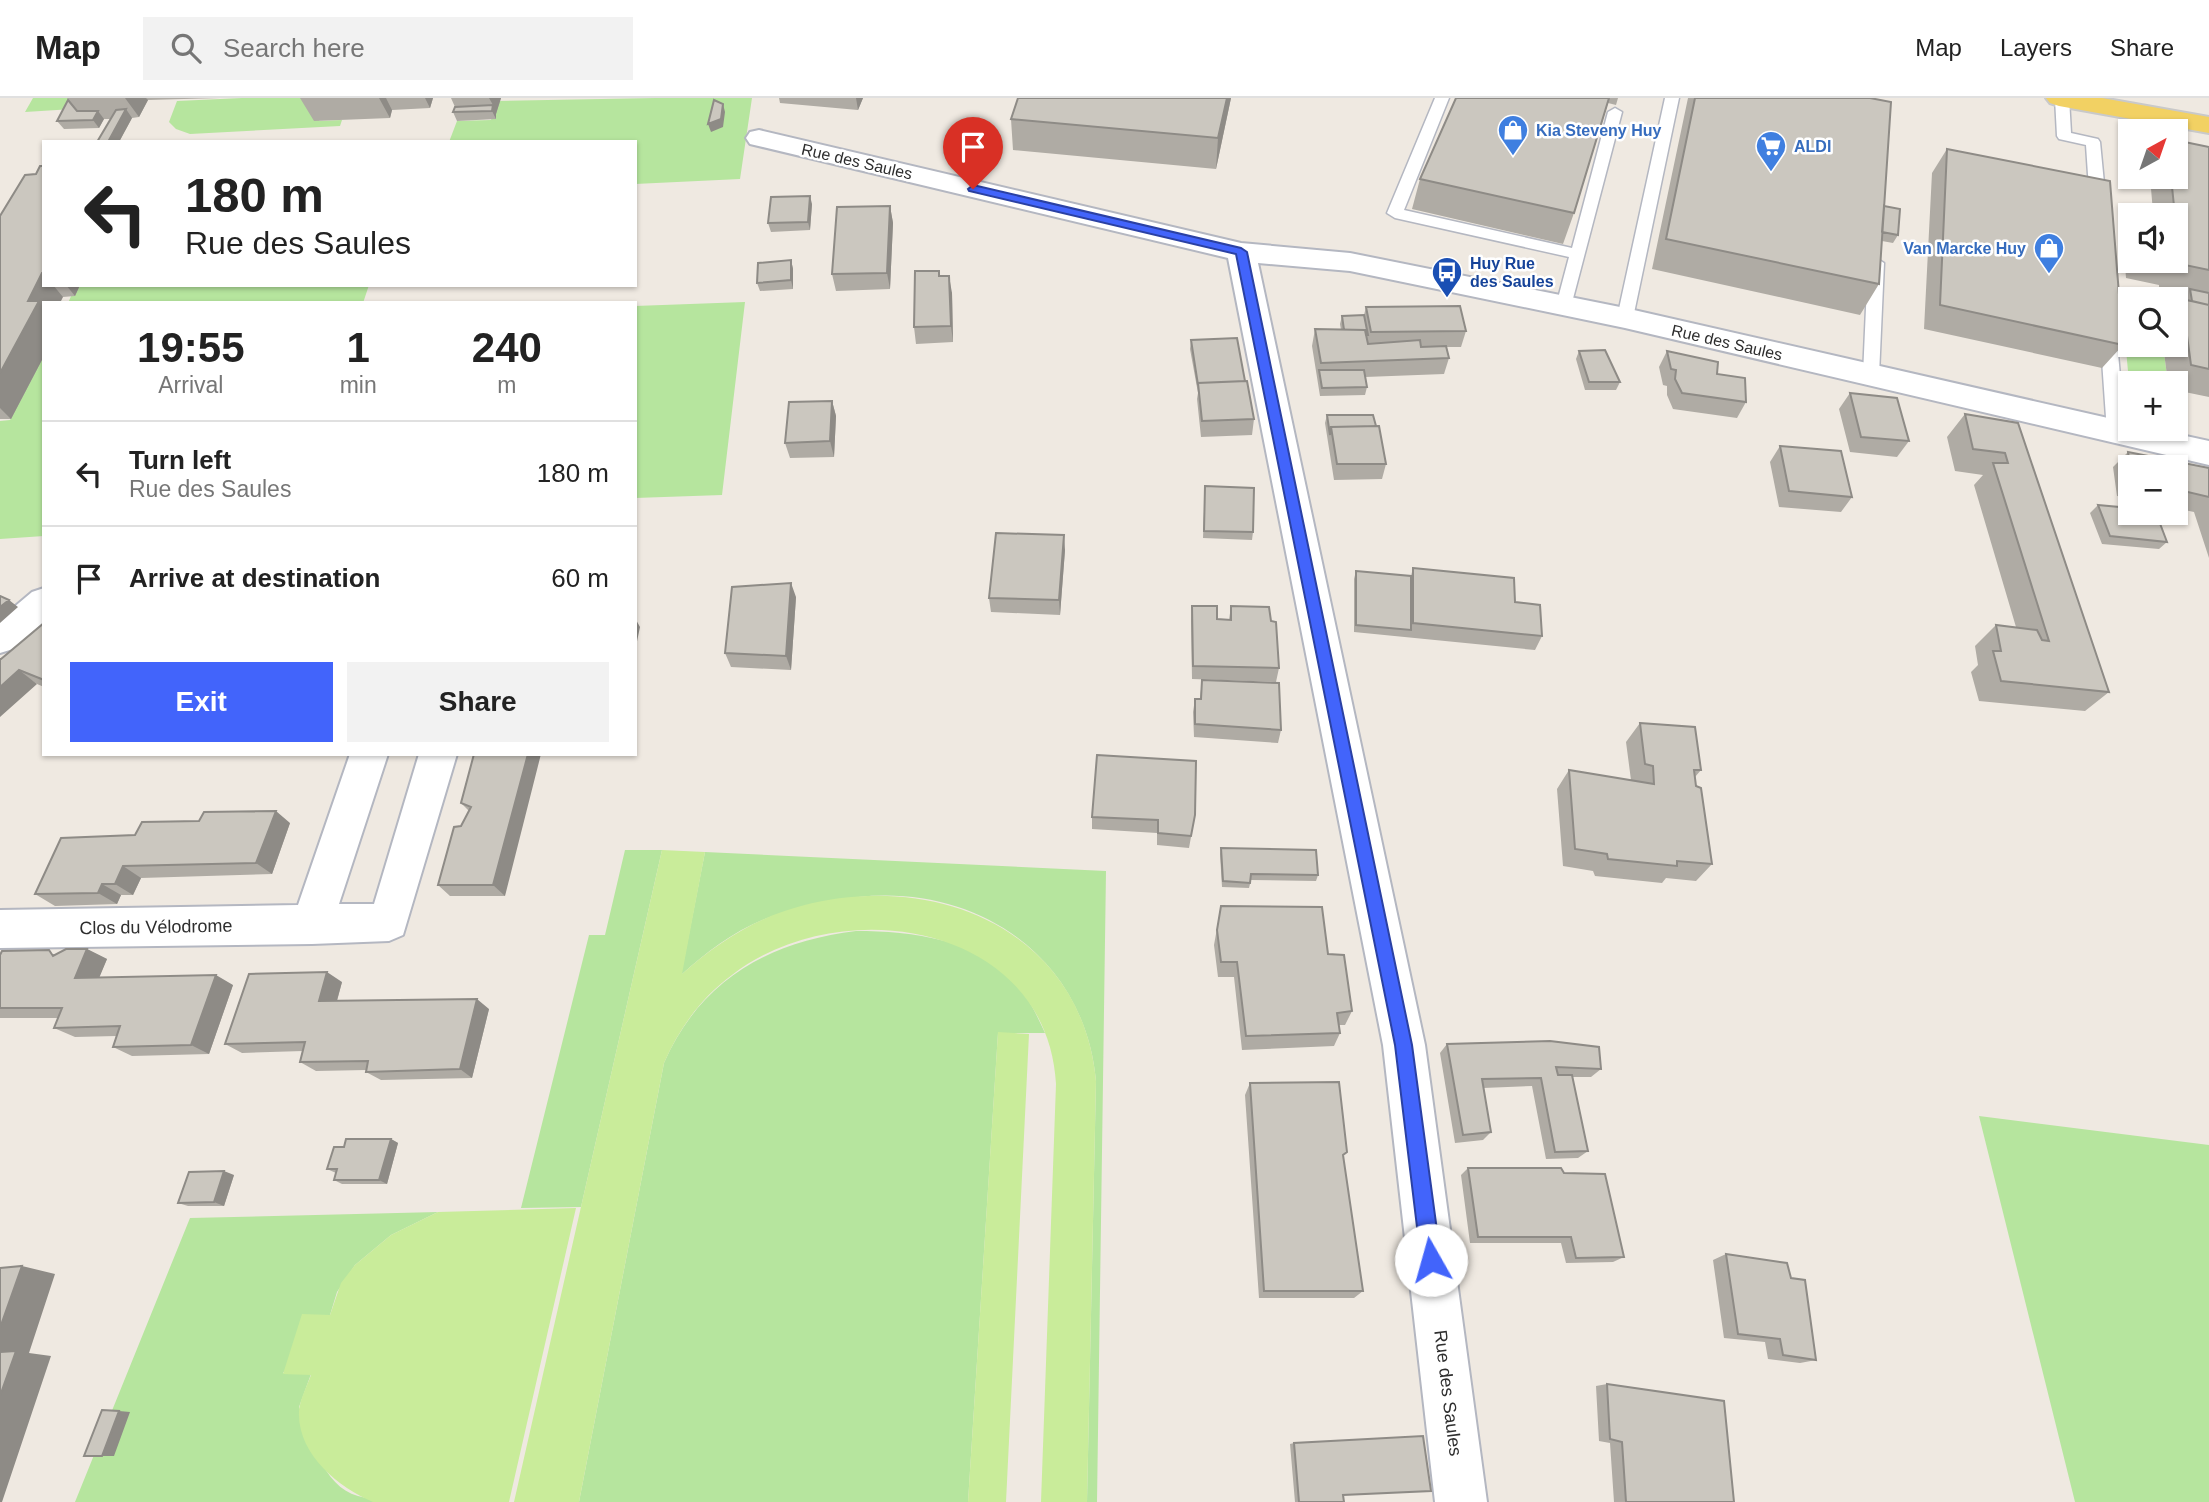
<!DOCTYPE html>
<meta charset="utf-8">
<style>
body{margin:0;font-family:Arial,sans-serif;background:#f2f2f2;color:#222;height:100vh;display:flex;flex-direction:column;font-size:26px;white-space:nowrap}
*{box-sizing:border-box;margin:0}
p{font-size:23px;color:#767676}
.icon{flex:none;width:38px;height:38px;fill:none;stroke:currentColor;stroke-width:2;stroke-linecap:round;stroke-linejoin:round}
.map{position:relative;flex:1;overflow:hidden}
.panel{position:absolute;left:42px;top:203px;width:595px;height:455px;display:flex;flex-direction:column;background:#fff;border-radius:0px;box-shadow:0 2px 5px #0004}
.panel>*{flex:none}
.top-card{position:absolute;left:42px;top:42px;width:595px;height:147px;border-radius:0px;box-shadow:0 2px 5px #0004;background:#fff;color:#222;overflow:hidden}
.needle{width:46px;rotate:40deg}
.buttons{position:absolute;left:2118px;top:21px;display:grid;gap:14px}
.buttons a{display:grid;place-items:center;width:70px;height:70px;border-radius:0px;background:#fff;box-shadow:0 2px 5px #0004;font-size:35px}
.pin{position:absolute;display:grid;place-items:center;width:60px;height:60px;color:#fff;margin:-72px -30px;border-radius:50% 50% 50% 0;rotate:-45deg;box-shadow:0 0 7px #0007}
.pin .icon{rotate:45deg}
.me{position:absolute;width:77px;margin:-38px;rotate:353deg;stroke-linejoin:round;filter:drop-shadow(0 0 5px #0008)}
.turn{display:flex;align-items:center;gap:24px;height:147px;padding:0 28px;font-size:32px}
.turn .icon{width:91px;height:91px;stroke-width:2.5}
.turn b{display:block;font-size:49px;line-height:60px}
.eta{display:flex;justify-content:space-evenly;align-items:center;height:119px;text-align:center}
.eta b{font-size:42px;font-weight:800;line-height:49px}
.cta{display:flex;gap:14px;margin-top:auto;padding:14px 28px}
.cta a{flex:1;height:80px;border-radius:0px;background:#4264fb;color:#fff;font-size:28px;font-weight:800;line-height:80px;text-align:center}
.cta a+a{background:#f2f2f2;color:#222}
ul{padding:0;list-style:none}
li{display:flex;align-items:center;gap:21px;height:105px;padding:0 28px;border-top:2px solid #e0e0e0}
li div{flex:1}
li b{display:block;font-size:26px}
li em{font-style:normal}
header{display:flex;align-items:center;gap:42px;box-sizing:border-box;height:98px;padding:0 35px;background:#fff;border-bottom:2px solid #e0e0e0}
header strong{font-size:33px}
nav{display:flex;gap:38px;margin-inline-start:auto;font-size:24px}
.search{width:490px;height:63px;background:#f2f2f2;display:flex;align-items:center;gap:18px;box-sizing:border-box;padding:0 24px;border-radius:0px;color:#767676;font-size:26px}
.map>svg:first-child{display:block}
</style>
<header>
<strong>Map</strong>
<div class="search"><svg class="icon" aria-label="search" viewBox="0 0 24 24"><circle cx="10" cy="10" r="6"/><path d="M15 15l6 6"/></svg>Search here</div>
<nav><a>Map</a><a>Layers</a><a>Share</a></nav>
</header>
<div class="map">
<svg width="2209" height="1404" viewBox="0 0 2209 1404">
<rect width="100%" height="100%" fill="#efe9e1"/>
<!-- green -->
<path fill="#b6e59e" d="M33 0H94L89 10 25 14Z
M242 0H328L319 23 342 22 340 28 190 36 176 31 169 24 177 3Z
M655 0H752L740 81 635 86V44H449L457 23 491 22 497 3Z
M76 187H369L363 205H68Z
M2121 197 2144 201H2130V247H2163L2168 285H2130V295Z
M745 204 722 397 635 400V208Z
M44 254V438L0 441V323L10 322Z
M625 752H662L581 1109 521 1110 589 837H605Z
M705 754 1106 773 1097 1404H1087L1096 983C1085 860 978 786 858 799 843 800 827 806 811 809 798 812 783 814 770 819 735 832 708 853 681 877Z
M856 833C916 833 988 842 1025 897 1033 909 1039 922 1045 935H998L968 1404H579L664 965C701 881 769 844 856 833Z
M1979 1018 2209 1047V1404H2075Z
M438 1114 391 1137 355 1167 337 1194 330 1217 283 1275 311 1276 299 1309C311 1339 322 1388 358 1398 374 1403 395 1402 412 1404H75L190 1120Z"/>
<!-- pitch -->
<path fill="#c9ec9a" d="M662 752 705 754 682 876C717 845 755 820 801 808 935 772 1082 832 1096 983L1087 1404H1041L1056 986C1047 826 842 792 732 877 701 900 680 929 664 965L579 1404H514Z
M998 934 1029 936 1006 1404H968Z
M576 1110 509 1404H373C338 1389 297 1356 299 1313 300 1301 307 1288 311 1277L283 1276 302 1216 330 1217 341 1185 355 1167 391 1137 438 1114Z"/>
<g fill="none" stroke-linecap="round" stroke-linejoin="round">
<!-- lane casing -->
<g stroke="#b4b7c1" stroke-width="3">
<path id="lane" d="M1435 0H1449L1404 112 1572 150 1608 14 1615 10 1622 14 1570 212 1564 213 1556 208 1569 159 1395 120 1387 115Z
M1665 0H1679L1633 220 1625 225 1617 220Z
M2055 0H2069L2071 35 2098 41 2100 44 2106 106 2103 109 2098 111 2090 106 2086 47 2059 41 2057 38Z
M1876 160 1884 165 1879 277 1871 283 1863 277 1868 165Z
M2108 228 2116 233 2125 334 2116 340 2107 334 2100 233Z"/>
</g>
<!-- street casing -->
<g stroke="#b4b7c1" stroke-width="4">
<path id="street" d="M759 32 1241 145 1350 155 1625 210 2130 325V331H2154L2209 343V367L1625 230 1350 173 1258 165 1425 947 1487 1404H1435L1383 947 1228 160 750 46 746 40 750 34Z
M44 490V524L13 551 0 555V521L32 494Z
M350 656H388L339 806H374L419 656H457L403 837 389 843 312 846 0 850V812L298 807Z"/>
</g>
<!-- primary casing -->
<g stroke="#c9c9c9" stroke-width="4">
<path id="primary" d="M2046 0H2102L2209 19V35L2059 8 2050 5Z"/>
</g>
<!-- lane -->
<use href="#lane" fill="#fff" fill-rule="evenodd"/>
<!-- street -->
<use href="#street" fill="#fff" fill-rule="evenodd"/>
<!-- primary -->
<use href="#primary" fill="#f2d163" fill-rule="evenodd"/>
</g>
<!-- wall -->
<path fill="#afaba4" d="M67 0H220L148 2 139 19 132 20 119 44H97L111 21H104L99 30 64 31 57 23 69 2Z
M300 0H440H433L430 10 392 12 390 20 314 23Z
M451 0H501L496 16V21L457 23 453 14 455 9Z
M779 0H863L858 12 780 5Z
M1018 0H1231L1216 71 1013 52 1011 21Z
M1456 0H1618L1616 7 1608 5 1574 115 1563 146 1412 111 1420 81Z
M1688 0H1870L1884 108 1898 137 1893 145 1882 143 1879 186 1860 217 1652 171Z
M2209 49V299L2175 292V285H2168L2163 247H2175V207L2186 196 2159 190V187L2126 180 2122 127 2130 118V163H2175V117H2130L2136 111 2153 114 2150 79H2175Z
M1947 51 2123 247 2102 270 1924 231 1932 75Z
M44 68V187H80L75 198 63 199 44 205V258L11 321H0V118Z
M812 106 810 132 771 134 768 125Z
M890 108 893 125 890 191 836 193 832 176Z
M791 162 793 171V191L760 193 757 185Z
M939 178 952 195 953 244 916 246 914 229Z
M1366 209 1466 233 1461 249H1446L1449 260 1444 276 1365 279 1367 289 1365 297 1320 298 1312 248 1315 231 1341 232 1340 226 1342 218 1364 217Z
M1191 242 1245 283 1254 321 1252 337 1201 339 1197 301 1198 295 1190 251Z
M1579 253 1620 284 1616 292H1585L1576 261Z
M1667 253 1746 304 1737 320 1673 311 1667 297V288L1663 287 1659 269Z
M1850 295 1909 343 1897 359 1850 354 1839 311Z
M832 303 836 318 834 359 790 360 785 345Z
M1965 316 2018 325 2109 594 2085 613 1979 603 1971 574 1978 567 1975 548 1996 527 2016 529 1974 387 1983 377 1955 373 1947 339Z
M1327 317 1376 328 1386 366 1382 381 1334 382 1325 325Z
M1780 348 1852 399 1841 414 1779 409 1770 364Z
M2128 354 2209 370V460L2194 414 2175 410V369H2130V400L2117 398 2113 369Z
M1205 388 1253 434 1252 442 1203 440Z
M2098 407 2167 444 2159 451 2102 446 2090 415Z
M1065 452 1060 517 991 514 989 500Z
M1413 470 1515 504 1542 538 1535 552 1354 534V481L1356 473 1411 478Z
M796 499 791 572 731 569 725 555Z
M1192 508 1217 521 1229 522 1231 508 1279 570 1276 584 1192 581 1191 522Z
M44 525V589L37 586 1 561Z
M1202 582 1281 632 1278 645 1194 639 1193 614 1195 601H1200Z
M1640 625 1701 672 1695 679 1696 688 1712 766 1696 783 1666 780 1662 785 1595 778 1593 773 1563 768 1557 691 1569 672 1631 682 1626 644Z
M474 656 505 798H450L438 787 461 728 469 713 461 705Z
M1195 717 1189 750 1157 747V735L1092 731V719Z
M290 725 272 776 141 780 133 797H121L117 806 55 808 35 796 135 737Z
M1221 750 1318 777 1316 783 1251 782 1249 790 1222 789 1220 756Z
M1221 808 1328 856 1352 913 1345 927H1339L1340 935 1334 948 1242 952 1234 879H1218L1214 847Z
M87 851 107 861 99 879 233 887 209 956 132 958 113 949 116 938 75 939 54 930 58 920H0V857L57 856Z
M342 884 337 903 489 911 472 980 381 982 366 974V972L316 973 300 964 303 953 242 955 225 946Z
M1447 946 1601 971 1591 979H1572L1588 1053 1578 1060 1546 1061 1532 988 1483 990 1491 1034 1483 1042 1455 1045 1440 955Z
M1250 985 1343 1060 1363 1193 1354 1200H1259L1245 997Z
M391 1041 398 1045 387 1086H342L334 1082 336 1075 327 1071 344 1049Z
M1468 1070 1564 1075 1624 1159 1613 1164 1566 1165 1561 1145H1470L1461 1077Z
M234 1077 224 1108H188L178 1105Z
M1726 1156 1791 1180 1816 1262 1800 1265 1768 1261 1765 1244 1724 1240 1713 1162Z
M1607 1286 1734 1404H1614L1610 1345 1599 1343 1596 1288Z
M1294 1345 1343 1397 1344 1404H1295L1290 1346Z"/>
<!-- shaded-wall -->
<path fill="#8e8b86" d="M125 0H146L148 2 139 19Z
M379 0H386L392 12 390 20Z
M425 0H433L430 10Z
M489 0H501L496 16V21L492 13 493 7Z
M856 0H863L858 12Z
M1227 0H1231L1216 71 1218 40Z
M723 6 725 14 723 29 711 34 708 26Z
M126 11 132 20 119 44H108Z
M98 13 104 21 99 30 93 22Z
M810 98 812 106 810 132 808 124Z
M890 108 893 125 890 191 887 175Z
M791 162 793 171V191L791 182Z
M42 175 44 177V187H53L63 199 60 205H44V258L11 321 0 310V275L28 203Z
M949 178 952 195 953 244 951 228Z
M66 187H80L75 198Z
M832 303 836 318 834 359 830 343Z
M1064 437 1065 452 1060 517 1059 502Z
M791 485 796 499 791 572 786 558Z
M9 502 18 509 0 525V509Z
M635 520 640 529 635 553Z
M19 572 37 586 0 619V589Z
M528 656H541L505 798 493 787Z
M276 713 290 725 272 776 256 765Z
M123 768 141 780 133 797 115 786Z
M102 786 121 797 117 806 98 795Z
M87 851 107 861 95 890 75 880Z
M327 874 342 884 334 913 319 903Z
M216 877 233 887 209 956 191 947Z
M477 901 489 911 472 980 460 971Z
M391 1041 398 1045 387 1086 379 1082Z
M224 1073 234 1077 224 1108 214 1104Z
M22 1168 55 1176 29 1255 51 1258 2 1404H0V1230Z
M119 1313 130 1314 114 1358H102Z"/>
<!-- building -->
<path fill="#cbc7bf" stroke="#8e8b86" stroke-width="2" d="M1018 0H1227L1218 40 1011 21Z
M1456 0H1609L1574 115 1420 81Z
M1695 0H1870L1891 4 1879 186 1666 141Z
M68 2 77 13H98L93 22 57 23Z
M714 2 723 6 721 21 708 26Z
M493 7 492 13 453 14 455 9Z
M126 11 108 44H97L116 12Z
M2175 42 2209 49V172L2180 166 2171 79H2175Z
M1947 51 2110 83 2123 247 1940 207Z
M40 68H44V175H42L28 203H39L0 275V118L25 77 36 76Z
M810 98 808 124 768 125 771 99Z
M890 108 887 175 832 176 837 109Z
M1884 108 1900 111 1898 137 1882 134Z
M2136 111 2168 117H2136Z
M791 162V182L757 185 758 165Z
M2140 163H2172L2173 170 2140 164Z
M915 173H939V178H949L951 228 914 229Z
M2190 191 2209 195V207L2192 203Z
M2182 201 2209 207V271L2191 267Z
M1460 208 1466 233 1371 234 1366 209Z
M1364 217 1368 237H1366L1365 232H1344L1342 218Z
M1315 231 1365 232 1368 246 1420 242 1421 249 1446 248 1449 260 1321 265Z
M1237 240 1245 283 1198 285V287L1191 242Z
M1605 252 1620 284H1589L1579 253Z
M1667 253 1718 264 1717 276 1745 280 1746 304 1682 295 1675 281 1676 272 1671 271Z
M1319 272H1364L1367 289 1322 290Z
M1247 283 1254 321 1202 323 1198 285Z
M1850 295 1897 300 1909 343 1861 339Z
M832 303 830 343 785 345 789 304Z
M1965 316 2018 325 2109 594 2001 583 1993 553H2001L1996 527 2037 532 2042 542 2049 543 1993 365H2008L2005 355 1973 351Z
M1327 317H1373L1376 328 1331 329 1330 337Z
M1379 328 1386 366H1337L1331 329Z
M1780 348 1841 353 1852 399 1789 393Z
M2128 354 2209 370V399L2175 391V369H2130Z
M1205 388 1254 390 1253 434 1204 433Z
M2098 407 2130 410V415H2156L2167 444 2110 438Z
M996 435 1064 437 1059 502 989 500Z
M1413 470 1514 480 1515 504 1540 507 1542 538 1413 525Z
M1356 473 1411 478V532L1356 527Z
M791 485 786 558 725 555 732 489Z
M0 498 9 502 0 509Z
M1192 508H1217V521L1231 522V508L1269 509 1271 523 1276 524 1279 570 1193 568Z
M44 525V582L19 572 0 589V561H1Z
M1202 582 1279 585 1281 632 1195 626V601H1201Z
M1640 625 1695 629 1701 672H1694L1696 688 1701 690 1712 766 1677 763V768L1608 761 1607 756 1575 751 1569 672 1654 686 1653 668 1645 666Z
M474 656H528L493 787H438L454 729 461 728 471 709 461 705Z
M1097 657 1196 663 1195 717 1191 738 1158 735V722L1092 719Z
M276 713 256 765 123 768 115 786H102L98 795 35 796 61 740 135 737 142 724 199 723 204 714Z
M1221 750 1316 752 1318 777 1251 776 1250 785 1223 783Z
M1221 808 1322 809 1328 856 1344 857 1352 913 1337 915 1340 935 1246 938 1237 864H1221L1217 832Z
M66 851H87L75 880 216 877 191 947 113 949 120 928 54 930 62 910H0V857L2 853 49 852 53 858Z
M327 874 319 903 477 901 460 971 366 974 368 963 300 964 305 944 225 946 249 876Z
M1550 943 1599 949 1601 971 1556 969 1558 977H1572L1588 1053 1555 1054 1541 980 1482 981 1491 1034 1463 1037 1447 946Z
M1339 984 1347 1054 1343 1057 1363 1193H1264L1250 985Z
M346 1041H391L379 1082H334L337 1071H327L334 1049H344Z
M1468 1070H1561L1564 1075 1605 1076 1624 1159 1576 1160 1571 1139H1478Z
M224 1073 214 1104 178 1105 189 1074Z
M1726 1156 1787 1165 1791 1180 1805 1182 1816 1262 1783 1257 1780 1241 1738 1236Z
M22 1168 0 1230V1170Z
M16 1253 0 1298V1254Z
M1607 1286 1724 1303 1734 1404H1626L1622 1344 1610 1341Z
M102 1312 119 1313 102 1358H84Z
M1423 1338 1431 1393 1343 1397 1344 1404H1299L1294 1345Z"/>
<!-- route -->
<path fill="#4264fb" stroke="#2b41a3" stroke-width="2" d="M973 87 1241 150 1247 154 1412 947 1441 1162 1438 1169 1431 1172 1424 1169 1421 1162 1395 947 1236 156 969 93 968 91Z"/>
<!-- icons -->
<defs>
<g id="shop-pin" transform="scale(1.575)"><path d="M0 17L-7.5 6A9.5 9.5 0 1 1 7.5 6Z" fill="#3f7fe0" stroke="#fff"/><path d="M-5-2.5h2.3a2.7 3.5 0 0 1 5.4 0H5L5.5 6h-11ZM-1.5-2.5h3a1.5 2.3 0 0 0-3 0Z" fill="#fff"/></g>
<g id="supermarket-pin" transform="scale(1.575)"><path d="M0 17L-7.5 6A9.5 9.5 0 1 1 7.5 6Z" fill="#3f7fe0" stroke="#fff"/><path d="M-6-5.5h2.5l.6 2H6L4.5 2H-2.5L-4.4-4H-6ZM-1.5 3.2a1.3 1.3 0 1 0 .1 0ZM3 3.2a1.3 1.3 0 1 0 .1 0Z" fill="#fff"/></g>
<g id="bus-pin" transform="scale(1.575)"><path d="M0 17L-7.5 6A9.5 9.5 0 1 1 7.5 6Z" fill="#1a4fb4" stroke="#fff"/><path d="M-5-6H5V4H4V6H2V4H-2V6H-4V4H-5ZM-3.5-4V0h7V-4ZM-3.5 1.2v1.5H-2V1.2ZM2 1.2v1.5H3.5V1.2Z" fill="#fff"/></g>
</defs>
<g fill-rule="evenodd">
<use href="#shop-pin" x="1513" y="32"/>
<use href="#supermarket-pin" x="1771" y="48"/>
<use href="#shop-pin" x="2049" y="150"/>
<use href="#bus-pin" x="1447" y="174"/>
</g>
<g text-anchor="middle" stroke-width="5" stroke-linejoin="round" paint-order="stroke">
<!-- far-shop labels -->
<g font-size="16" font-weight="bold" fill="#366cbe" stroke="#fff" text-anchor="start">
<text x="1536" y="38">Kia Steveny Huy</text>
<text x="1794" y="54">ALDI</text>
<text x="2026" y="156" text-anchor="end">Van Marcke Huy</text>
</g>
<!-- far-street labels -->
<g font-size="16" fill="#2e2e2e" stroke="#fff">
<text transform="translate(857 63) rotate(13)" y="6">Rue des Saules</text>
<text transform="translate(1727 244) rotate(13)" y="6">Rue des Saules</text>
</g>
<!-- far-transit labels -->
<g font-size="16" font-weight="bold" fill="#164399" stroke="#fff" text-anchor="start">
<text x="1470" y="171">Huy Rue<tspan x="1470" dy="18">des Saules</tspan></text>
</g>
<!-- street labels -->
<g font-size="18" fill="#2e2e2e" stroke="#fff">
<text transform="translate(156 829) rotate(-1)" y="6">Clos du Vélodrome</text>
<text transform="translate(1448 1295) rotate(83)" y="6">Rue des Saules</text>
</g>
</g>
</svg>
<div class="buttons">
<a><svg class="needle" viewBox="-14 -14 28 28"><path d="M0-13l5 13h-10z" fill="#e53935"/><path d="M0 13l5-13h-10z" fill="#767676"/></svg></a>
<a><svg class="icon" aria-label="sound" viewBox="0 0 24 24"><path d="M4 9h4l5-4v14l-5-4H4zM17 9q2 3 0 6"/></svg></a>
<a><svg class="icon" aria-label="search" viewBox="0 0 24 24"><circle cx="10" cy="10" r="6"/><path d="M15 15l6 6"/></svg></a>
<a>+</a>
<a>−</a>
</div>
<div class="pin" style="left:973px;top:91px;background:#d93025"><svg class="icon" aria-label="arrive" viewBox="0 0 24 24"><path d="M6 21V4h12l-3 4 3 4H6"/></svg></div>
<svg class="me" style="left:1431px;top:1162px" viewBox="-20 -20 40 40"><circle r="19" fill="#fff"/><path d="M0-13L10 11 0 6-10 11z" fill="#4264fb"/></svg>
<div class="top-card">
<div class="turn"><svg class="icon" aria-label="left" viewBox="0 0 24 24"><path d="M17 20v-9H6M10 6l-5 5 5 5"/></svg><div><b>180 m</b>Rue des Saules</div></div>
</div>
<section class="panel">
<div class="eta">
<div><b>19:55</b><p>Arrival</p></div>
<div><b>1</b><p>min</p></div>
<div><b>240</b><p>m</p></div>
</div>
<ul>
<li><svg class="icon" aria-label="left" viewBox="0 0 24 24"><path d="M17 20v-9H6M10 6l-5 5 5 5"/></svg><div><b>Turn left</b><p>Rue des Saules</p></div><em>180 m</em></li>
<li><svg class="icon" aria-label="arrive" viewBox="0 0 24 24"><path d="M6 21V4h12l-3 4 3 4H6"/></svg><div><b>Arrive at destination</b></div><em>60 m</em></li>
</ul>
<div class="cta"><a>Exit</a><a>Share</a></div>
</section>
</div>
